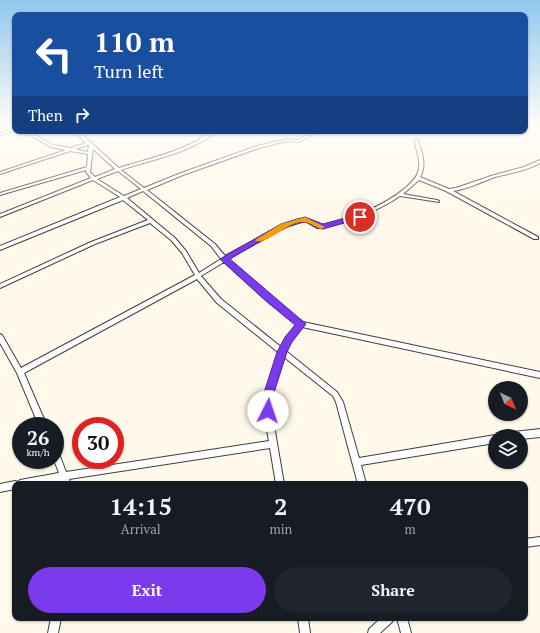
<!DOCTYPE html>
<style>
body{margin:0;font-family:"PT Serif",serif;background:#20242c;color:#f1f3f6;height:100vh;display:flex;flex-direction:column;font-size:15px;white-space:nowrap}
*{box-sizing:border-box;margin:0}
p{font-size:13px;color:#9ea1a6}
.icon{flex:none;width:22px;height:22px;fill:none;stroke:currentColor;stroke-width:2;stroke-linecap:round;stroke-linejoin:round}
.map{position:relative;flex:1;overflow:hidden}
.panel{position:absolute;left:12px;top:481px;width:516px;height:140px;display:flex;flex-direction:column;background:#171b24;border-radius:8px;box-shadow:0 1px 3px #0004}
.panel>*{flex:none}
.hud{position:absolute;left:12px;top:12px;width:516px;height:122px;border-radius:8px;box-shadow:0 1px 3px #0004;background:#1a4fa0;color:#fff;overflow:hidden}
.needle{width:26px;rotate:136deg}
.tools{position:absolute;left:488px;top:381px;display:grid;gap:8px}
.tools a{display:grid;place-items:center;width:40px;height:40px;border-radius:50%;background:#171b24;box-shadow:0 1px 3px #0004;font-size:20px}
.speed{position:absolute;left:12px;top:417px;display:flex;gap:8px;font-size:20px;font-weight:700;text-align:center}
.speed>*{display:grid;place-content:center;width:52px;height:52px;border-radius:50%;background:#171b24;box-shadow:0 1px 3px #0004;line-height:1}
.speed small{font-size:10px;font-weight:400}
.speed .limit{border:6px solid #d22;background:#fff;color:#111}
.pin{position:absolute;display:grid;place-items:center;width:34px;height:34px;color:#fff;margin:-17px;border:2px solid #fff;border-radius:50%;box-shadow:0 1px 4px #0007}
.me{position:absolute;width:44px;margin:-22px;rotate:4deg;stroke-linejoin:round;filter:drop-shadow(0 0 3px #0008)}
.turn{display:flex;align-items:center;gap:14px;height:84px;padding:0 16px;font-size:18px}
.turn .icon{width:52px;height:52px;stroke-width:2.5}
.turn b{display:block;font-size:28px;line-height:34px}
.then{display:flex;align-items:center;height:38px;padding:0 16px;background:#0003;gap:8px;font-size:15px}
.eta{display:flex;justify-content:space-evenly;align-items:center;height:68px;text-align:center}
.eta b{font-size:24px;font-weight:700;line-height:28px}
.cta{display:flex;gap:8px;margin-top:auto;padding:8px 16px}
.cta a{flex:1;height:46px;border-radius:24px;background:#7c3aed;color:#fff;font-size:16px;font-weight:700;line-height:46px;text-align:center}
.cta a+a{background:#20242c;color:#f1f3f6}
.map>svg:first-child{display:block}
</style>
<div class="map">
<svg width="540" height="633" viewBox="0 0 540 633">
<rect width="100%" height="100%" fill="#fff9eb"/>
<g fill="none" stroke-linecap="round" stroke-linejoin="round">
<!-- street casing -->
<g stroke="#3f3f3f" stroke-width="2">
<path id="street" d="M0 125H3L11 130 15 129V131L0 135V133L7 131 0 126Z
M23 131H28L53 145 70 148 86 143 74 131H78L119 168C144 160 171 154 195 142 202 138 209 131 217 131 191 153 153 159 121 170L144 188 181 173 257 146 287 139 298 140 313 131H318L300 142 287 141 259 148 183 175 147 190 215 244 225 256 282 225 305 218 320 226H323C352 217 381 208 404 189 410 184 416 179 418 172 422 159 415 151 415 139L418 140C422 153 427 165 420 177L449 189 456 188 491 176 524 167 540 160V163C526 171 510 173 495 177 481 182 468 189 453 191L538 237V239H534L446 191 419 180 403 194 437 200 439 201V202L400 196C377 212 350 221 323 228H317L305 221 286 227 228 259 271 297 303 322 540 372V378L302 327 291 342 286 351 337 392 343 402 359 458 495 435 497 436H495V443L361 465 366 484H358L336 402 333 396 284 357 270 402 284 484H276L270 448 69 479 70 484H62L61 481 42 484H15V489L0 492V484L15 481 17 482 20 480 59 473 54 460H55V450L58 451 66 472 269 441 262 402 279 353 217 303 197 279 24 373 47 426H39L17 373 0 343V334L2 335 21 368 195 275 182 253 171 240 150 223 95 244 0 288V284L91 242 148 220 123 200 0 250V246L120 197 93 180 0 217V214L91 178 86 172V170L0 195V193L87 167 88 154 70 151 0 174V172L66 150 51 147ZM88 145H89L88 152 75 149ZM93 149 115 169 95 177 90 172ZM118 171 141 189 124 196 97 179ZM143 191 211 246 221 259 199 273 186 251 175 238 127 198ZM224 262 267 301 297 324 287 338 281 347 221 299 201 276Z
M540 429V437L521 439V436H510L511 433 514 432Z
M540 537V545L525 547V539Z
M51 618H61L58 633H48Z
M298 618H308L310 633H300Z
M381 618H393L392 622 380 633H368L369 629Z
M397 618H407L411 633H401Z"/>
</g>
<!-- street -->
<use href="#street" fill="#fff" fill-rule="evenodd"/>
</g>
<!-- sky -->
<linearGradient id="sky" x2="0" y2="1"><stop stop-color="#91c7ee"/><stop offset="0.59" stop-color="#fffcf6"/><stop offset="1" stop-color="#fffcf6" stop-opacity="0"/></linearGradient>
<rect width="540" height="213" fill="url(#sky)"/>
<!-- route -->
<path fill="#7c3aed" stroke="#51269a" d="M360 214 363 217 362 218 323 229C315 229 310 222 303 222 289 222 244 251 230 259L306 324 292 342 287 352 271 402 273 411 271 415 268 416 264 415 261 402 277 352 285 337 295 325 266 301 220 259 281 224 297 219 305 217 323 224Z"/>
<!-- slow -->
<path fill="#f59e0b" d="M305 217 325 227 321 229C316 227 309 222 303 222 288 221 269 244 256 241L255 240 281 224Z"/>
</svg>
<div class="tools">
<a><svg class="needle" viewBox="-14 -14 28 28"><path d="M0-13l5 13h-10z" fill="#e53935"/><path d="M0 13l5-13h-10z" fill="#9ea1a6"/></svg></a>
<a><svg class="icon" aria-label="layers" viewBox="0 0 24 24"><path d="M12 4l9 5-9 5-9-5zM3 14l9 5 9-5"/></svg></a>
</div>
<div class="speed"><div>26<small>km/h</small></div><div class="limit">30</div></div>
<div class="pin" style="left:360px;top:217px;background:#d93025"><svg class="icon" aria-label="arrive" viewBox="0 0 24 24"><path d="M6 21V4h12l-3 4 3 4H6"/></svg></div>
<svg class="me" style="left:268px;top:411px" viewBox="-20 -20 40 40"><circle r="19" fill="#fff"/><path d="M0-13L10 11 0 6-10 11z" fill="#7c3aed"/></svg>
<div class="hud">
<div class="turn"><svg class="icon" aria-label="left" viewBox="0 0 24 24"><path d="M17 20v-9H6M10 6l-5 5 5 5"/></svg><div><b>110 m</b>Turn left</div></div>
<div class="then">Then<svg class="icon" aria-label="right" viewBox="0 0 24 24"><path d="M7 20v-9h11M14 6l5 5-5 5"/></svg></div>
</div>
<section class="panel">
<div class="eta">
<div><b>14:15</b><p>Arrival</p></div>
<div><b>2</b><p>min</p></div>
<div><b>470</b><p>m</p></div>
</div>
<div class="cta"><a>Exit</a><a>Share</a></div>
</section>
</div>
